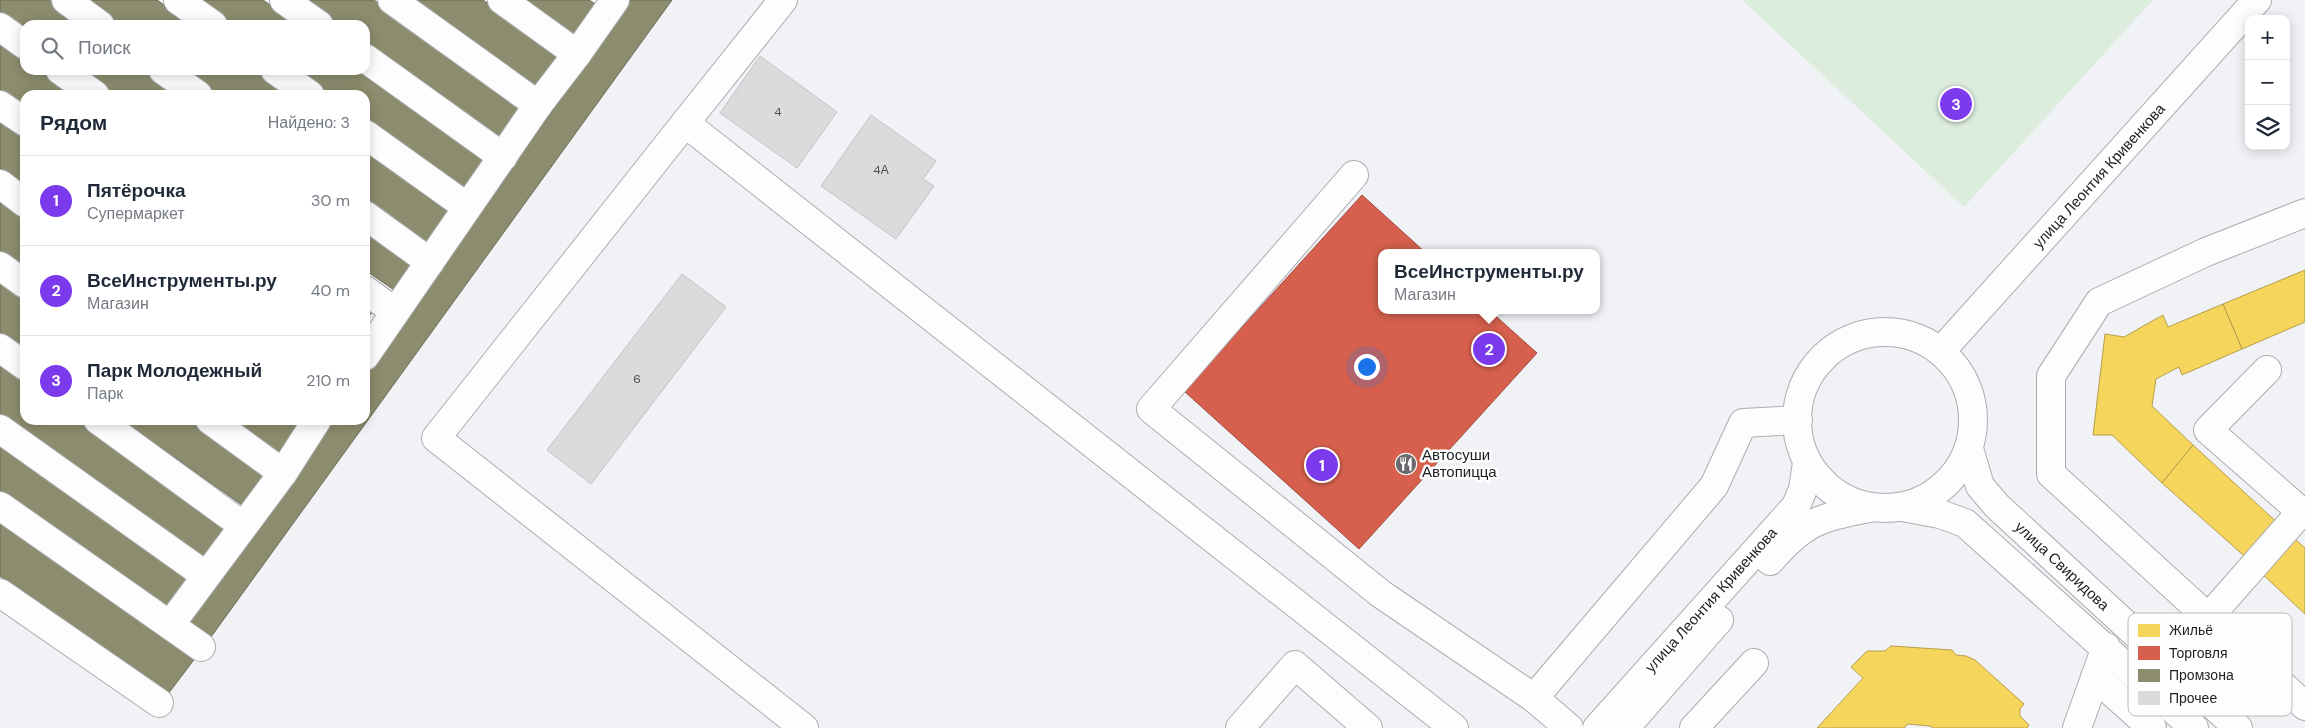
<!DOCTYPE html>
<html lang="ru">
<meta charset="utf-8">
<style>
body{margin:0;font-family:"DM Sans",sans-serif;background:#f6f6f7;color:#1f2937}
.controls{position:absolute;right:15px;top:15px;display:grid;overflow:hidden;border-radius:10px;box-shadow:0 2px 12px #0003}
.controls button{width:45px;height:45px;display:grid;place-items:center;padding:0;border:0;border-bottom:1px solid #e0e1e3;background:#fff;color:#1f2937;font:25px sans-serif}
.you{position:absolute;left:1366px;top:366px;width:18px;height:18px;margin:-12px;border:4px solid #fff;border-radius:50%;background:#1a73e8;box-shadow:0 0 0 8px #1a73e833}
.badge{display:grid;place-items:center;width:32px;height:32px;border-radius:50%;background:#7c3aed;color:#fff;font-size:16px;font-weight:700}
.pin{position:absolute;translate:-50% -50%;border:2px solid #fff;box-shadow:0 1px 5px #0006}
.popup{position:absolute;left:1378px;top:249px;width:222px;height:65px;box-sizing:border-box;display:grid;place-content:center;border-radius:10px;background:#fff;filter:drop-shadow(0 1px 4px #0005);font-size:16px;white-space:nowrap;color:#747a83}
.popup b{font-size:19px;color:#1f2937}
.popup::after{content:'';position:absolute;left:50%;top:100%;margin-left:-10px;border:10px solid transparent;border-top-color:#fff}
.list{margin:0;padding:0;list-style:none}
h2{display:flex;justify-content:space-between;align-items:center;height:65px;margin:0;padding:0 20px;font-size:21px}
h2 small{font-size:16px;font-weight:400;color:#747a83}
.list li{display:grid;grid-template-columns:32px 1fr auto;gap:15px;align-items:center;box-sizing:border-box;height:90px;padding:0 20px;border-top:1px solid #e0e1e3}
.list b{display:block;font-size:19px;white-space:nowrap}
.list p{margin:0;font-size:16px;white-space:nowrap;color:#747a83}
.list em{font-size:16px;font-style:normal;color:#747a83}
.icon{flex:none;width:28px;height:28px;fill:none;stroke:currentColor;stroke-width:2;stroke-linecap:round;stroke-linejoin:round}
.map{position:relative;flex:none;width:2305px;height:728px;overflow:hidden}
.search{position:absolute;background:#fff;box-shadow:0 2px 12px #0003;left:20px;top:20px;width:350px;height:55px;display:flex;align-items:center;gap:12px;box-sizing:border-box;padding:0 18px;border-radius:15px;color:#747a83;font-size:19px}
.panel{position:absolute;background:#fff;box-shadow:0 2px 12px #0003;left:20px;top:90px;width:350px;height:335px;border-radius:15px}
.map>svg:first-child{display:block}
.green{fill:#ddeddd}
.homes{fill:#f6d55c;stroke:#b59e4b}
.shops{fill:#d6604d;stroke:#9e4c40}
.industry{fill:#8c8c6e;stroke:#6b6b57}
.building{fill:#dbdadc;stroke:#c4c3c4}
.lines{fill:none;stroke-linecap:round;stroke-linejoin:round}
.minor-casing{stroke:#acadb0;stroke-width:30}
.minor{stroke:#fdfdfe;stroke-width:28}
.labels{text-anchor:middle;dominant-baseline:central;stroke-width:5;stroke-linejoin:round;paint-order:stroke}
.number-label{font-size:12px;fill:#4c4e50}
.street-label{font-size:15px;fill:#1d1f22;stroke:#fefefe}
.poi-label{font-size:15px;fill:#1d1f22;stroke:#fefefe;text-anchor:start}
.key{fill:#fefefe;stroke:#babbbc;stroke-width:1}
.key-label{font-size:14px;fill:#1d1f22}
</style>
<div class="map">
<svg width="2305" height="728" viewBox="0 0 2305 728">
<rect width="100%" height="100%" fill="#f0f2f6"/>
<!-- green -->
<path class="green" d="M1742,0h411l-189,207z"/>
<!-- homes -->
<g class="homes">
<path d="M2305,270v52l-63,27 -19,-45z"/>
<path d="M2223,304l19,45 -60,26 -3,-8 -23,12 -4,27 41,39 -31,38 -50,-48h-19l12,-101 19,3 39,-22 5,12z"/>
<path d="M2193,445l89,82 -32,34 -88,-78z"/>
<path d="M2289,534l16,14v66l-47,-44z"/>
<path d="M1891,646l61,4 4,5 10,1 9,4 49,44 -4,5v7l9,9 -2,3h-94l-3,-2 -22,-2 -4,4h-87l46,-50 -12,-11 16,-16h18z"/>
</g>
<!-- shops -->
<path class="shops" d="M1362,195l64,58h-44v57h107l48,43 -178,196 -175,-158z"/>
<!-- industry -->
<g class="industry">
<path d="M0,0h49l35,25h-59v11l-25,-17z"/>
<path d="M81,0h76l35,25h-75z"/>
<path d="M191,0h72l35,25h-71z"/>
<path d="M300,0h74l151,109 -26,33 -134,-96v-21h-30z"/>
<path d="M406,0h77l77,55 -25,40z"/>
<path d="M523,0h66l8,5 -24,31z"/>
<path d="M631,0h41l-464,641 -21,-14 146,-207h32v-45z"/>
<path d="M0,43l25,18v9h13l34,25h-47v20l-25,-18z"/>
<path d="M74,70h74l36,25h-73z"/>
<path d="M180,70h76l35,25h-75z"/>
<path d="M290,70h71l126,90 -22,34 -100,-71v-28h-40z"/>
<path d="M0,120l25,18v54l-25,-19z"/>
<path d="M365,147l89,64 -22,37 -67,-47z"/>
<path d="M0,197l25,18v65l-25,-18z"/>
<path d="M365,222l53,38 -21,32 -32,-22z"/>
<path d="M0,273l25,19v59l-25,-18z"/>
<path d="M365,305l8,6 -8,10z"/>
<path d="M0,358l25,18v44h61l147,105 -28,38 -205,-148z"/>
<path d="M122,420h77l75,55 -25,35z"/>
<path d="M216,420h87l-25,45z"/>
<path d="M0,442l192,138 -24,34 -168,-121z"/>
<path d="M0,518l196,139 -28,37 -168,-118z"/>
</g>
<!-- building -->
<g class="building">
<path d="M760,56l77,56 -40,56 -77,-55z"/>
<path d="M871,115l65,46 -13,18 11,7 -38,53 -75,-53z"/>
<path d="M682,274l44,33 -135,177 -44,-34z"/>
</g>
<g class="lines">
<!-- minor casing -->
<g class="minor-casing">
<g id="minor">
<path d="M66,0l34,25"/>
<path d="M178,0l35,25"/>
<path d="M284,0l35,25"/>
<path d="M392,0l146,105"/>
<path d="M502,0l75,54"/>
<path d="M783,0l-98,123 769,605"/>
<path d="M0,27l25,18"/>
<path d="M365,58l138,99"/>
<path d="M60,70l35,25"/>
<path d="M163,70l35,25"/>
<path d="M275,70l35,25"/>
<path d="M0,105l25,17"/>
<path d="M685,123l-249,315 368,290"/>
<path d="M365,134l102,73"/>
<path d="M1354,175l-203,234 230,185 153,104"/>
<path d="M0,184l25,19"/>
<path d="M2305,213l-99,39 -107,50 -48,74v98l254,232"/>
<path d="M365,215l65,47"/>
<path d="M0,266l25,18"/>
<path d="M365,290l29,21"/>
<circle cx="1885" cy="420" r="88"/>
<path d="M0,348l25,18"/>
<path d="M1941,351l316,-351"/>
<path d="M365,356l173,-251 39,-51 38,-54"/>
<path d="M2267,370l-59,60 97,85"/>
<path d="M98,420l144,105"/>
<path d="M210,420l73,53"/>
<path d="M0,429l205,146"/>
<path d="M1970,452l10,34 17,20 241,222"/>
<path d="M0,506l201,141"/>
<path d="M1902,507l38,7 25,9 229,205"/>
<path d="M1770,561c34,-39 48,-43 99,-53"/>
<path d="M0,593l159,110"/>
<path d="M2208,618l93,-106"/>
<path d="M170,625l113,-152 34,-53"/>
<path d="M2095,677l57,51"/>
<path d="M1240,728l55,-63 73,63"/>
<path d="M1569,728l-35,-30 180,-212 29,-63 55,-3"/>
<path d="M1597,728l199,-222 7,-17 4,-26"/>
<path d="M1625,728l94,-108"/>
<path d="M1694,728l60,-65"/>
<path d="M2077,728l29,-81"/>
</g>
</g>
<!-- minor -->
<use href="#minor" class="minor"/>
</g>
<!-- icons -->
<defs>
<g id="restaurant-disc" transform="scale(1.125)"><circle r="9.5" fill="#67696c" stroke="#fefefe"/><path d="M-5-6h1v4h1v-4h1v4h1v-4h1v5L-1.5 .5V6h-2V.5L-5-1ZM5-6V6H3V1.5H1.5Q1.5-4 5-6Z" fill="#fff"/></g>
</defs>
<g fill-rule="evenodd">
<use href="#restaurant-disc" x="1406" y="464"/>
</g>
<g class="labels">
<!-- number labels -->
<g class="number-label">
<text x="778" y="112">4</text>
<text x="881" y="170">4А</text>
<text x="637" y="379">6</text>
</g>
<!-- street labels -->
<g class="street-label">
<text transform="translate(2099 176) rotate(-48)">улица Леонтия Кривенкова</text>
<text transform="translate(2062 566) rotate(43)">улица Свиридова</text>
<text transform="translate(1711 600) rotate(-48)">улица Леонтия Кривенкова</text>
</g>
<!-- poi labels -->
<g class="poi-label">
<text x="1422" y="455">Автосуши<tspan x="1422" dy="17">Автопицца</tspan></text>
</g>
</g>
<!-- legend -->
<rect x="2128" y="613" width="164" height="103" rx="8" class="key"/>
<rect x="2138" y="624" width="22" height="13" fill="#f6d55c"/>
<rect x="2138" y="646" width="22" height="14" fill="#d6604d"/>
<rect x="2138" y="669" width="22" height="13" fill="#8c8c6e"/>
<rect x="2138" y="691" width="22" height="14" fill="#dbdadc"/>
<g class="key-label">
<text x="2169" y="635">Жильё</text>
<text x="2169" y="658">Торговля</text>
<text x="2169" y="680">Промзона</text>
<text x="2169" y="703">Прочее</text>
</g>
</svg>
<div class="controls">
<button>+</button>
<button>−</button>
<button><svg class="icon" aria-label="layers" viewBox="0 0 24 24"><path d="M12 4l9 5-9 5-9-5zM3 14l9 5 9-5"/></svg></button>
</div>
<div class="you"></div>
<div class="pin badge" style="left:1322px;top:465px">1</div>
<div class="pin badge" style="left:1489px;top:349px">2</div>
<div class="popup"><b>ВсеИнструменты.ру</b>Магазин</div>
<div class="pin badge" style="left:1956px;top:104px">3</div>
<div class="search"><svg class="icon" aria-label="search" viewBox="0 0 24 24"><circle cx="10" cy="10" r="6"/><path d="M15 15l6 6"/></svg>Поиск</div>
<section class="panel">
<h2>Рядом<small>Найдено: 3</small></h2>
<ul class="list">
<li><span class="badge">1</span><div><b>Пятёрочка</b><p>Супермаркет</p></div><em>30 m</em></li>
<li><span class="badge">2</span><div><b>ВсеИнструменты.ру</b><p>Магазин</p></div><em>40 m</em></li>
<li><span class="badge">3</span><div><b>Парк Молодежный</b><p>Парк</p></div><em>210 m</em></li>
</ul>
</section>
</div>
